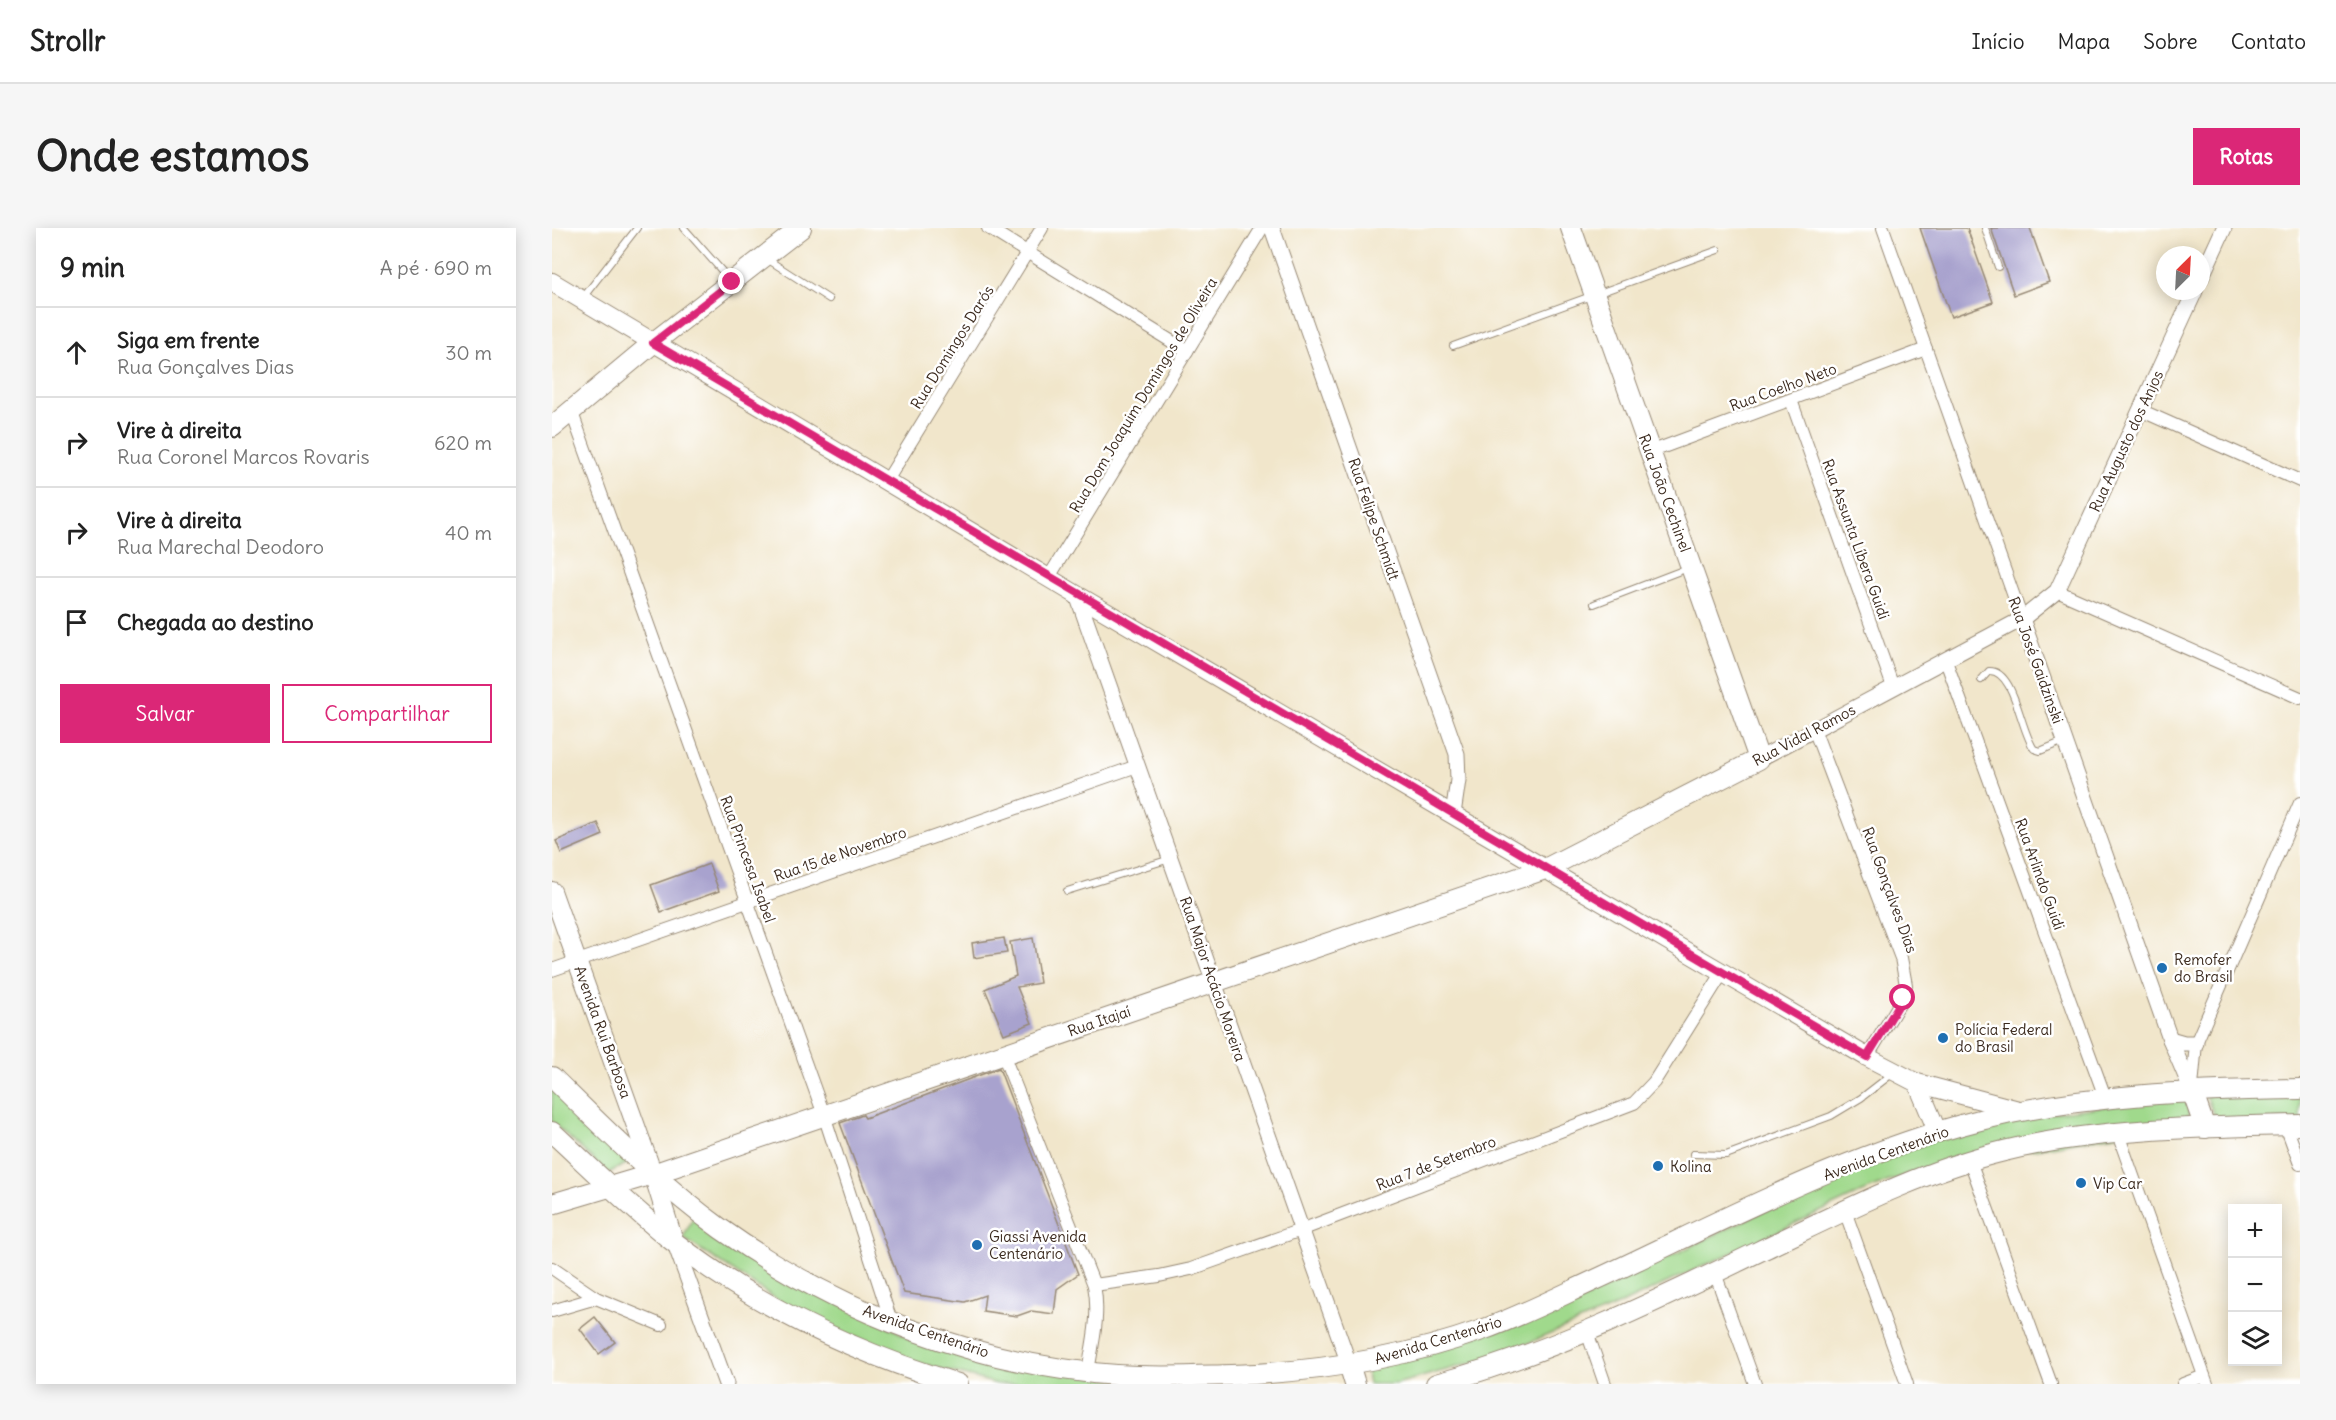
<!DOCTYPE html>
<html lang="pt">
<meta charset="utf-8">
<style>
body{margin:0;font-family:Delius,sans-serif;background:#f6f6f6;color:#222}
.controls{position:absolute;right:18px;bottom:18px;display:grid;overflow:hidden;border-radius:0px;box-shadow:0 3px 15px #0003}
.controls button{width:54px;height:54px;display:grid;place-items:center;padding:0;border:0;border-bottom:2px solid #e0e0e0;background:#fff;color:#222;font:30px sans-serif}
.compass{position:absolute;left:1604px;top:18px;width:54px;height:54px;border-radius:50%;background:#fff;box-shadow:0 3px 15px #0003;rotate:24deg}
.stop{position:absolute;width:18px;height:18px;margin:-14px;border:4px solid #db2777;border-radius:50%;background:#fff}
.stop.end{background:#db2777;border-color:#fff;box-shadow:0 2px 6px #0008}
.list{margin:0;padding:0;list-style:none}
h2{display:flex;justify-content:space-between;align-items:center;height:78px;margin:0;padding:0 24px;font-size:26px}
h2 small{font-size:20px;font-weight:400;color:#767676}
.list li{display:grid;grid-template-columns:39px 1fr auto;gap:18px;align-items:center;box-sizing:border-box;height:90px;padding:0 24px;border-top:2px solid #e0e0e0}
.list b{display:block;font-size:22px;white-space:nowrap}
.list p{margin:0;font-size:20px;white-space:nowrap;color:#767676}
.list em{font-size:20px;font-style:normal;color:#767676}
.actions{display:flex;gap:12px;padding:18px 24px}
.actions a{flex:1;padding:14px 0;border:2px solid #db2777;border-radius:0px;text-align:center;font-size:21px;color:#db2777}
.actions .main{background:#db2777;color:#fff}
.icon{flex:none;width:33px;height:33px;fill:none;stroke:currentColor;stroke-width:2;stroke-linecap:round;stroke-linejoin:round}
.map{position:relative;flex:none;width:1748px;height:1156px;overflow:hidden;border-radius:0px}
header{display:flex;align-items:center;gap:36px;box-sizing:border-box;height:84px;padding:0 30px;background:#fff;border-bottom:2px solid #e0e0e0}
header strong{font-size:28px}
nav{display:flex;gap:33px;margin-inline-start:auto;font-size:21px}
.intro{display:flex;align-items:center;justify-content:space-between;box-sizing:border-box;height:144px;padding:0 36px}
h1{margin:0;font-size:42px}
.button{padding:15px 27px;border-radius:0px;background:#db2777;color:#fff;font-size:21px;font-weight:700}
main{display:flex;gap:36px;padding:0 36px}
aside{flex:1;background:#fff;border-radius:0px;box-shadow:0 3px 15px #0003}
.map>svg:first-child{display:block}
.green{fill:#a0d98c;stroke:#6e8255;stroke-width:1.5}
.building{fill:#a8a2ce}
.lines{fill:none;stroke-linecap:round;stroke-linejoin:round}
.service-casing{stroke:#968874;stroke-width:8}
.minor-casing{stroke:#968874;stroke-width:14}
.tertiary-casing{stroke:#968874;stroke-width:17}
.secondary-casing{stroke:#968874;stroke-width:20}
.primary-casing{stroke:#968874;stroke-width:22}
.service{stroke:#fff;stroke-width:6}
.minor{stroke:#fff;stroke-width:12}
.tertiary{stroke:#fff;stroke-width:15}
.secondary{stroke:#fff;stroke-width:18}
.primary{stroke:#fff;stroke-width:20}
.route{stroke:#db2777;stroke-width:8}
.poi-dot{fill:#1f6fb2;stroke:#fff;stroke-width:2}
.labels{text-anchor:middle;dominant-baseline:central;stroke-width:5;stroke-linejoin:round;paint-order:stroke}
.street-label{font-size:15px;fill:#3b2a1e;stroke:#fff}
.poi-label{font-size:15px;fill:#3b2a1e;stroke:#fff;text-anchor:start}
</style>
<header>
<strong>Strollr</strong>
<nav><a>Início</a><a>Mapa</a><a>Sobre</a><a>Contato</a></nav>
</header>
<div class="intro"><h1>Onde estamos</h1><a class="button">Rotas</a></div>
<main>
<aside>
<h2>9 min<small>A pé · 690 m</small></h2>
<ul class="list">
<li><svg class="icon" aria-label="ahead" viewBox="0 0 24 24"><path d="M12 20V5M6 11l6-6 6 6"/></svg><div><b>Siga em frente</b><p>Rua Gonçalves Dias</p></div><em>30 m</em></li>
<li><svg class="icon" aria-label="right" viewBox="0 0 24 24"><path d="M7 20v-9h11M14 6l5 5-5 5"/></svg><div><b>Vire à direita</b><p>Rua Coronel Marcos Rovaris</p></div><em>620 m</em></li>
<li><svg class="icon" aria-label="right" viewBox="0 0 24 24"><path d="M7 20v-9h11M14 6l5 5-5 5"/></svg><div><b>Vire à direita</b><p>Rua Marechal Deodoro</p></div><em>40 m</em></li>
<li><svg class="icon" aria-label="arrive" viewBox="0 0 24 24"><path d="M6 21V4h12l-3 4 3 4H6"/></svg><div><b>Chegada ao destino</b></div></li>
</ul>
<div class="actions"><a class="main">Salvar</a><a>Compartilhar</a></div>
</aside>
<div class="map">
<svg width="1748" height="1156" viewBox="0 0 1748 1156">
<rect width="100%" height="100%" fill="#fff"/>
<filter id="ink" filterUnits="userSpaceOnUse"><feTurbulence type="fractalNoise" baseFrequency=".0167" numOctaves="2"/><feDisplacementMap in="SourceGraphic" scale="12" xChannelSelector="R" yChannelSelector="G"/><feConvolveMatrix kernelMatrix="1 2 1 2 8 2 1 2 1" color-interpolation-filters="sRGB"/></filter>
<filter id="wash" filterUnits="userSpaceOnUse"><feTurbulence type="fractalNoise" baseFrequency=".008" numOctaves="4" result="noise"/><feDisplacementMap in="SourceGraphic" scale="24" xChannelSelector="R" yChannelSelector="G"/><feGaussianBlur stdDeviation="1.35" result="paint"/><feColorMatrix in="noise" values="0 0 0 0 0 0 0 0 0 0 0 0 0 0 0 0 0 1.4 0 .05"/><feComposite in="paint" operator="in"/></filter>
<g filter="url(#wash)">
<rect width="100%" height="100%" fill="#f1e6cb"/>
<!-- green -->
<g class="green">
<path d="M0,861l78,73 -22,11 -56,-51z"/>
<path d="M1654,867h94v25l-84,1z"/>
<path d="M1636,868l1,26 -269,47 -51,20 -250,116 -119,50 -104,29h-27l-3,-15 143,-43 78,-29 193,-94 163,-66 70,-19z"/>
<path d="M141,990l218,121 218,45h-132l-92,-25 -109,-47 -113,-74z"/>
</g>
<g id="blocks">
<!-- building -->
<g class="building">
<path d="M1368,0h47l26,74 -42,15z"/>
<path d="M1439,0h39l19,54 -35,13z"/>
<path d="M46,595l5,12 -42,18 -5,-12z"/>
<path d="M157,636l10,27 -58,21 -10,-27z"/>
<path d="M452,710l3,15 -33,5 -2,-15z"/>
<path d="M481,710l7,45 -23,4 15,36 -28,11 -19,-45 31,-13 -6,-34z"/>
<path d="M447,840l79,206 -21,15 -3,25 -23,-3 -14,5 -34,-5 2,-16 -20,7 -61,-9 -64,-170 23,-8 2,3z"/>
<path d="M43,1089l20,25 -16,12 -19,-25z"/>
</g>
</g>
</g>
<g filter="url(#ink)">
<use href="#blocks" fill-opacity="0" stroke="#968874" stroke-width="1.5"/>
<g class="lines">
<!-- service casing -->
<g class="service-casing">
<g id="service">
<path d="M132,0l45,51"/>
<path d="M1433,0l13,39"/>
<path d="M215,31l62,40"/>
<path d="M30,71l55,-71"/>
<path d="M901,118l265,-96"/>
<path d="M1042,376l94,-36"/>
<path d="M1429,452l8,-9c26,-1 31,59 45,78l6,2 24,-10"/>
<path d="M515,663l103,-32"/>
<path d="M1141,926l33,1 105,-39 30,-18 31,-24"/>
</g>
</g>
<!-- minor casing -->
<g class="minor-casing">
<g id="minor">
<path d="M436,0l199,123"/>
<path d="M1331,0l139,391"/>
<path d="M1239,172l102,287"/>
<path d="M19,182l253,705 67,206"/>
<path d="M1588,182l160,71"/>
<path d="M1098,224l276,-103"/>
<path d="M334,254l156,-254"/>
<path d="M497,349l213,-349"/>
<path d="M1505,363l243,107"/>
<path d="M1394,433l159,436"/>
<path d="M1262,501l87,229 5,27 -3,13 -36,59"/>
<path d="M0,742l585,-204"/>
<path d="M451,826l91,231c6,29 -1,57 -6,86"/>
<path d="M1640,859l4,-44 104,-240"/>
<path d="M1734,898l14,38"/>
<path d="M1566,906l89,250"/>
<path d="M1418,933l81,223"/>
<path d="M1293,983l62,173"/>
<path d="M0,1040l44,30 65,27"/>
<path d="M1163,1045l40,111"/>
<path d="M542,1057l65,-9 32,-7 110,-39 333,-127 20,-21 69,-110"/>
<path d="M0,1083l44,-13"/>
<path d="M1035,1104l18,52"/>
<path d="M1631,1156l21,-8"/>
</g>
</g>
<!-- tertiary casing -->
<g class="tertiary-casing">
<g id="tertiary">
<path d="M720,0l185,526 1,26 -5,34"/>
<path d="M1649,50l23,-50"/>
<path d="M525,367l272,769"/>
<path d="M1470,391l148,420 22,52"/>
<path d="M1207,531l263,-140 35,-28 138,-300"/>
<path d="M1618,811l14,4h12"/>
<path d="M122,1013l52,143"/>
</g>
</g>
<!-- secondary casing -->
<g class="secondary-casing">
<g id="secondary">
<path d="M0,54l525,313 790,462 50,26 105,28"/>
<path d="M0,663l101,283 21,67"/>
<path d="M1365,855l21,50"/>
</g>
</g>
<!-- primary casing -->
<g class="primary-casing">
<g id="primary">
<path d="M0,199l101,-84 148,-115"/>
<path d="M0,849c54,53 108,108 169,152 115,82 255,136 396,146 38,3 76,1 114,0 86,-3 170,-16 251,-45 39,-14 76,-33 113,-50 125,-58 251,-126 385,-160 106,-26 212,-29 320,-31"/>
<path d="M1640,863l13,37"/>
<path d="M0,904c40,37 79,76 122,110 85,66 182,111 284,142"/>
<path d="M0,976l101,-30 892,-305 214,-110 -188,-531"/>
<path d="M797,1136l6,20"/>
<path d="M884,1156c115,-31 223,-84 330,-136 76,-36 155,-77 238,-97 92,-23 201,-24 296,-26"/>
</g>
</g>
<!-- service -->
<use href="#service" class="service"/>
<!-- minor -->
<use href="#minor" class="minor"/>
<!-- tertiary -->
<use href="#tertiary" class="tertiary"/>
<!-- secondary -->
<use href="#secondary" class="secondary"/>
<!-- primary -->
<use href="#primary" class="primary"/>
</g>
</g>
<g class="lines" filter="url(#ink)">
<!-- route -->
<path class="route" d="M180,54l-79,61 1214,714 36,-59"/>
</g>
<!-- markers -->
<g class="poi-dot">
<circle cx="1610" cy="740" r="6"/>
<circle cx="1391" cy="810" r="6"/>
<circle cx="1106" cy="938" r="6"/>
<circle cx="1529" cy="955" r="6"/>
<circle cx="425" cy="1017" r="6"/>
</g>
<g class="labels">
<!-- street labels -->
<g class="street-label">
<text transform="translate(400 119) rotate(-58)">Rua Domingos Darós</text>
<text transform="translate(1231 159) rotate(-20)">Rua Coelho Neto</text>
<text transform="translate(591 167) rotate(-59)">Rua Dom Joaquim Domingos de Oliveira</text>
<text transform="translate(1574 213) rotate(-65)">Rua Augusto dos Anjos</text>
<text transform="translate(1113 265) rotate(70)">Rua João Cechinel</text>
<text transform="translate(822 291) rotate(71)">Rua Felipe Schmidt</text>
<text transform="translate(1304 311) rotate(70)">Rua Assunta Líbera Guidi</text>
<text transform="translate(1484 432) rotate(70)">Rua José Gaidzinski</text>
<text transform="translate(1252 507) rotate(-28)">Rua Vidal Ramos</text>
<text transform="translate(288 626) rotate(-19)">Rua 15 de Novembro</text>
<text transform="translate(196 631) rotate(70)">Rua Princesa Isabel</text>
<text transform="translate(1488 646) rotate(70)">Rua Arlindo Guidi</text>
<text transform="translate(1338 662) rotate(70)">Rua Gonçalves Dias</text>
<text transform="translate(661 751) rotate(71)">Rua Major Acácio Moreira</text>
<text transform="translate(547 793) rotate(-19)">Rua Itajaí</text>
<text transform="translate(51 804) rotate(70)">Avenida Rui Barbosa</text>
<text transform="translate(1334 925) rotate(-20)">Avenida Centenário</text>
<text transform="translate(884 935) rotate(-21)">Rua 7 de Setembro</text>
<text transform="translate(374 1103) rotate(19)">Avenida Centenário</text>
<text transform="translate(886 1112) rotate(-17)">Avenida Centenário</text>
</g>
<!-- poi labels -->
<g class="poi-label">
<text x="1622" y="731">Remofer<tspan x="1622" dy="17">do Brasil</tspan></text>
<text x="1403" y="801">Polícia Federal<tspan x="1403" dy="17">do Brasil</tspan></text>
<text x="1118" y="938">Kolina</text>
<text x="1541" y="955">Vip Car</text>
<text x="437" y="1008">Giassi Avenida<tspan x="437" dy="17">Centenário</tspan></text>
</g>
</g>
</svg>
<div class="controls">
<button>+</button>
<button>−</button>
<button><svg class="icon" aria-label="layers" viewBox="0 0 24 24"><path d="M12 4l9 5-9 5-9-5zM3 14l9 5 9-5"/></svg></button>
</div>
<svg class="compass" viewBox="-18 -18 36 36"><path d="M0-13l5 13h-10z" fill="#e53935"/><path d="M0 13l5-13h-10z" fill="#767676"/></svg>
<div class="stop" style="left:1351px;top:770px"></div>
<div class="stop end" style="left:180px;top:54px"></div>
</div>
</main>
